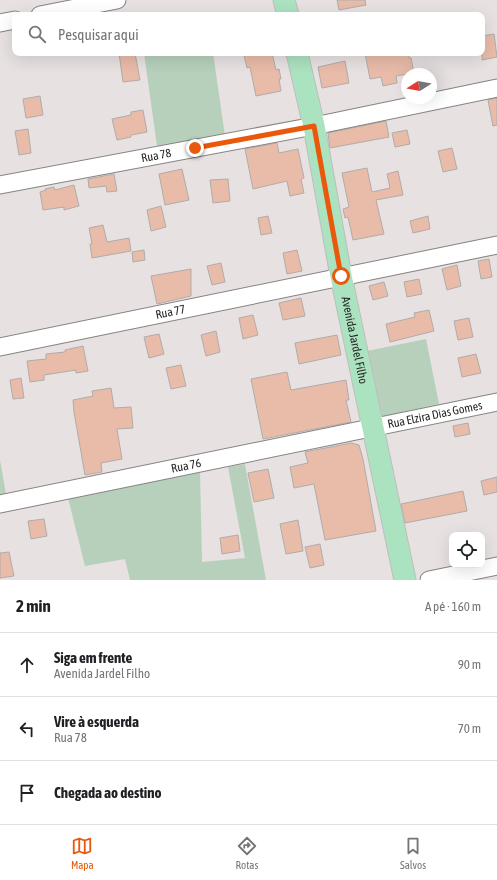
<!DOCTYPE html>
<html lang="pt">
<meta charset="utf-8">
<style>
body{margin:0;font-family:"Asap Condensed",sans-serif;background:#f6f6f6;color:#202124}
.controls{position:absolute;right:12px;bottom:12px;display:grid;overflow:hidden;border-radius:8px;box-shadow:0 4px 16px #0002}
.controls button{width:36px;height:36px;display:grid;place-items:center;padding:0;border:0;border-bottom:1px solid #e0e0e0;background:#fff;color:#202124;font:20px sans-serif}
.compass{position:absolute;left:401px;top:68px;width:36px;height:36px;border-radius:50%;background:#fff;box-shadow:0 4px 16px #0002;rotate:259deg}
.stop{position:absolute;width:12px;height:12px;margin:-9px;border:3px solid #ea580c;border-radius:50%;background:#fff}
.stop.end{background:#ea580c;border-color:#fff;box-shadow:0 1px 4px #0008}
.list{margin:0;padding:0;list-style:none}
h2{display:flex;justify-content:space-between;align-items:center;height:52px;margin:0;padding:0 16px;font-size:17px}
h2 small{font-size:13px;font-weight:400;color:#757577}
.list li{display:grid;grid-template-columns:26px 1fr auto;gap:12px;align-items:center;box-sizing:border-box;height:64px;padding:0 16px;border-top:1px solid #e0e0e0}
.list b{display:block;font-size:15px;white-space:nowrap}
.list p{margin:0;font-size:13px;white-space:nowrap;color:#757577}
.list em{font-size:13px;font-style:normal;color:#757577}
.icon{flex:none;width:22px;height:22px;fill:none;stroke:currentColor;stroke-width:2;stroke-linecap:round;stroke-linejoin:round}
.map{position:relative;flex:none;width:497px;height:580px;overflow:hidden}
.search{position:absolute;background:#fff;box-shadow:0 4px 16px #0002;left:12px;right:12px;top:12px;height:44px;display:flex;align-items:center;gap:10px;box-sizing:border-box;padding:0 14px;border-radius:8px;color:#757577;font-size:15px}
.sheet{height:244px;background:#fff}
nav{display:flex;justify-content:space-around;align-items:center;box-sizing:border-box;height:56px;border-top:1px solid #e0e0e0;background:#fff;font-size:11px;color:#757577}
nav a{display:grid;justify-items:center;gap:2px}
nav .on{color:#ea580c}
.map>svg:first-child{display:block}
.green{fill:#b6d0bb}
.building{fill:#e9bba9;stroke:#b0acaa}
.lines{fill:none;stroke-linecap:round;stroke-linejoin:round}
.minor-casing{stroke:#878381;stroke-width:19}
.major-casing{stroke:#bebebe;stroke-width:23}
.minor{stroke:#fff;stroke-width:17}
.major{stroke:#abe2bf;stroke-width:21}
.route{stroke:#ea580c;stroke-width:5}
.labels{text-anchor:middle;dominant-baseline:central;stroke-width:4;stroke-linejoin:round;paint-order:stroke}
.street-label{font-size:12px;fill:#272625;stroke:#f4f0ee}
</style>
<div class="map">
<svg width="497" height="580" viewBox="0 0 497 580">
<rect width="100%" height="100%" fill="#e7e2e1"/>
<!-- green -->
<g class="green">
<path d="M144,53h69l12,83 -68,10z"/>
<path d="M426,339l13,65 -59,13 -13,-66z"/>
<path d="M0,460l6,34 -6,2z"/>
<path d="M245,464l21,116h-136l-5,-21 -40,7 -17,-68 132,-26 2,90 43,-4 -17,-91z"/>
</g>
<!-- building -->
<g class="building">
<path d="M337,0h28l1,5 -27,5z"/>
<path d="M494,34l3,23 -15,3v-24z"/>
<path d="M119,53h16l5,27 -17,2z"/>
<path d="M252,53h20l4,17 3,-1 2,10h-2l2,12 -25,5 -6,-29 -3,1 -3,-13z"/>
<path d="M365,53h43l1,5h2l3,15 -18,3 1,7 -14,3 -2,-9 -11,2z"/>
<path d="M345,61l4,22 -27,5 -4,-21z"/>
<path d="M40,96l3,19 -17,3 -3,-19z"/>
<path d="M497,98v27l-4,1 -5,-26z"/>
<path d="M143,110l4,22 -16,3v2l-14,3 -5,-21 19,-4v-3z"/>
<path d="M386,121l3,16 -59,11 -2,-15z"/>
<path d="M28,129l3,24 -12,2 -4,-24z"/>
<path d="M407,130l3,14 -15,3 -3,-14z"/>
<path d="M277,143l2,10 19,-4 6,29 -3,1 3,14 -14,3 -3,-15 -34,8 -8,-40z"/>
<path d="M452,148l5,21 -14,3 -5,-21z"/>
<path d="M367,168l5,24 18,-4 -3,-14 11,-3 5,24 -27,5 8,34 -31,6 -5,-23 -3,1 -2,-9 6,-2 -7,-34z"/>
<path d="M182,169l7,31 -24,5 -6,-31z"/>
<path d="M114,174l3,17 -10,1 -1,-6 -17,2 -1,-9z"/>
<path d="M228,179l2,22 -17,2 -3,-23z"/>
<path d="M74,185l5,21 -15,4v-3l-21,3 -3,-18 6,-2 -1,-1 9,-2 1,3z"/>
<path d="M161,206l5,21 -15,4 -4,-21z"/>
<path d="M268,216l4,17 -11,2 -3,-17z"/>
<path d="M428,216l2,13 -17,4 -3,-12z"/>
<path d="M103,225l4,17 22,-4 2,13 -39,7 -2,-14h2l-3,-16z"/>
<path d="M144,250l1,10 -12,2 -1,-10z"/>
<path d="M297,250l5,21 -15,3 -4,-21z"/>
<path d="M489,259l3,18 -11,2 -3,-18z"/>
<path d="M221,263l4,19 -13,3 -5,-19z"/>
<path d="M457,265l4,21 -14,4 -5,-21z"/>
<path d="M191,269v27l-34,8 -6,-28z"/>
<path d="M419,279l3,15 -15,3 -3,-15z"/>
<path d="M384,282l4,14 -15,4 -4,-14z"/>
<path d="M301,298l4,18 -22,4 -4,-17z"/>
<path d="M429,310l5,21 -44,11 -4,-18 29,-7 -1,-4z"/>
<path d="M253,315l5,20 -15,4 -4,-21z"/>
<path d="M469,318l4,19 -15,3 -4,-19z"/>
<path d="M216,331l4,21 -14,4 -5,-21z"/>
<path d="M159,334l5,20 -15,4 -5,-21z"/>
<path d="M337,335l4,20 -42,9 -4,-21z"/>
<path d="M83,346l5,25 -12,2v-3l-32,5v5l-14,2 -3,-21 19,-2v-5l19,-2v-2z"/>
<path d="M476,354l5,19 -19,4 -4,-19z"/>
<path d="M181,365l5,21 -15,3 -5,-21z"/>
<path d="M287,372l4,18 55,-10 3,20h-3l5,22 -88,17 -12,-60z"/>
<path d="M21,378l3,20 -11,1 -3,-19z"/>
<path d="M111,388l3,20 17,-1 2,21 -16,1 5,30 -21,4 1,9 -17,3 -11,-63 -1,-12 20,-4 -1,-5z"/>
<path d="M468,423l2,11 -15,3 -2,-11z"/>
<path d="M351,443l8,2 4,14 13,72 -51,9 -11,-56 -20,4 -4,-21 18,-4 -3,-11z"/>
<path d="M268,469l6,29 -20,4 -6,-29z"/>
<path d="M497,477v15l-13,3 -3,-14z"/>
<path d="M463,491l4,20 -62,12 -4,-19z"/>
<path d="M44,519l3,17 -16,3 -3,-18z"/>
<path d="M298,520l5,31 -17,3 -6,-30z"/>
<path d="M238,535l2,16 -18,3 -2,-16z"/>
<path d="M320,544l4,21 -14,3 -5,-21z"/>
<path d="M9,552l5,24 -14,2v-25z"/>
</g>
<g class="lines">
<!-- minor casing -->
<g class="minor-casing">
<g id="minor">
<path d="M40,15l77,-15"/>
<path d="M0,23l15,-3"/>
<path id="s1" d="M0,185l314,-59 183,-38"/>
<path id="s2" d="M0,347l497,-102"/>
<path id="s3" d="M0,504l497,-102"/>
<path d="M429,580l68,-14"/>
</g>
</g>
<!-- major casing -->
<g class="major-casing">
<g id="major">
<path d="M284,0l4,15"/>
<path id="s4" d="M297,53l17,73 27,150 64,304"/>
</g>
</g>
<!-- minor -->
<use href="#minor" class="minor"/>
<!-- major -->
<use href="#major" class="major"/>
</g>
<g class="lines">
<!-- route -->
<path class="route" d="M195,148l119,-22 27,150"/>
</g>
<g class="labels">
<!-- street labels -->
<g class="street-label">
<text stroke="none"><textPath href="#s1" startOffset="159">Rua 78</textPath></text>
<text stroke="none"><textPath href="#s2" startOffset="174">Rua 77</textPath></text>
<text stroke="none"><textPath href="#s4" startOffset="293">Avenida Jardel Filho</textPath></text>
<text stroke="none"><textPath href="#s3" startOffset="444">Rua Elzira Dias Gomes</textPath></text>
<text stroke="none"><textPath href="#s3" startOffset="190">Rua 76</textPath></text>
</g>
</g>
</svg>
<div class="controls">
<button><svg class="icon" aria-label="locate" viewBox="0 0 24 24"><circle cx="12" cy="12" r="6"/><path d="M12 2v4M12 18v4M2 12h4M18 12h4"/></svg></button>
</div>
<svg class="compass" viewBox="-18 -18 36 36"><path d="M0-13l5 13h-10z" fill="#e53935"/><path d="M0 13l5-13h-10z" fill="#757577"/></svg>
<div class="stop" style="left:341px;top:276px"></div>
<div class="stop end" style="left:195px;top:148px"></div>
<div class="search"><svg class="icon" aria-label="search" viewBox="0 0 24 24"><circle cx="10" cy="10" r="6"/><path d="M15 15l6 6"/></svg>Pesquisar aqui</div>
</div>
<section class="sheet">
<h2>2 min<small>A pé · 160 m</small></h2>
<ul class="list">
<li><svg class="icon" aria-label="ahead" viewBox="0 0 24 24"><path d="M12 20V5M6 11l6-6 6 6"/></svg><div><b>Siga em frente</b><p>Avenida Jardel Filho</p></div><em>90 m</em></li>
<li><svg class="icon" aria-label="left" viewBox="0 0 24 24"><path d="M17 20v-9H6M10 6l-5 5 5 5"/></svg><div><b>Vire à esquerda</b><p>Rua 78</p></div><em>70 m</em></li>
<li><svg class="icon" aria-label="arrive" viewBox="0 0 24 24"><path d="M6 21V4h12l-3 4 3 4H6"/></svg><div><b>Chegada ao destino</b></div></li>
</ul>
</section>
<nav>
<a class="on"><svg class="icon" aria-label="map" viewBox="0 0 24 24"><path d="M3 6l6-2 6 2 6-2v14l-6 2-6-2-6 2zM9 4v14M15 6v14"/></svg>Mapa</a>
<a><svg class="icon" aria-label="directions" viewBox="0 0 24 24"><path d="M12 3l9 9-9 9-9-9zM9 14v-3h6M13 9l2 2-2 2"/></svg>Rotas</a>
<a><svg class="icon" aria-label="saved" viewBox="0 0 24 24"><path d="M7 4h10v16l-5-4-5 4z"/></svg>Salvos</a>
</nav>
